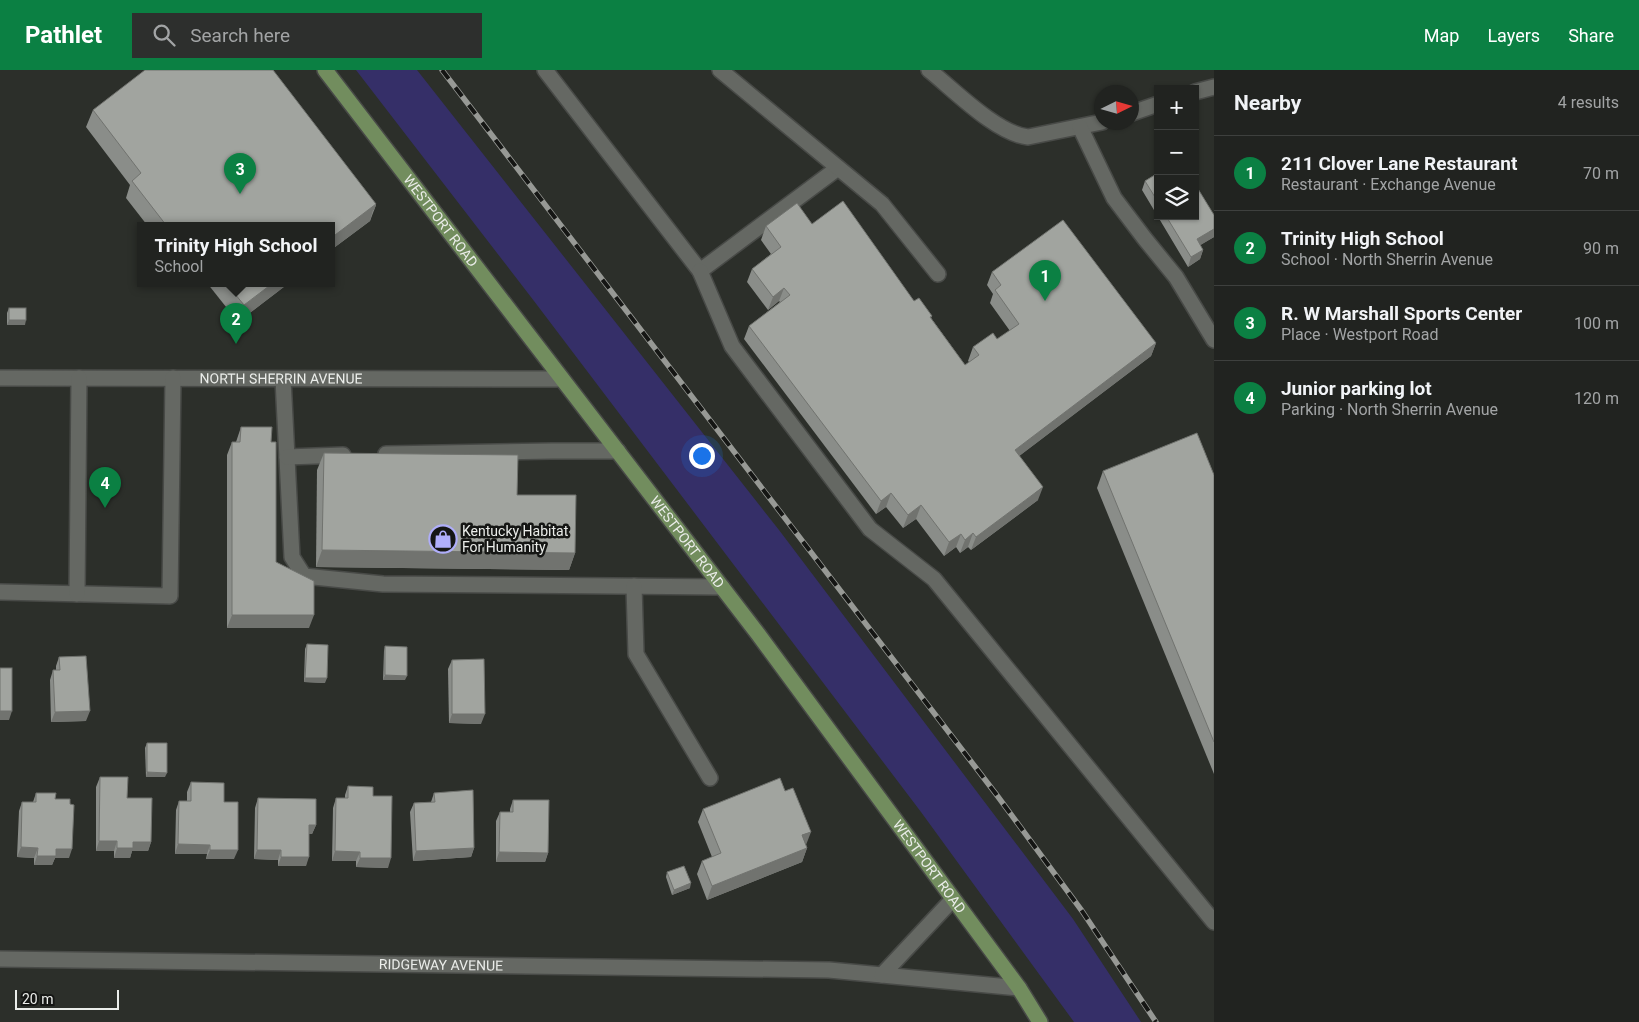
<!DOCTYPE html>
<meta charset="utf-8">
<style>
body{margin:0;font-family:Roboto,sans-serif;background:#2d2f2d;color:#f1f3f6}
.controls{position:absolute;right:15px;top:15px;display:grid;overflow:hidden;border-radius:0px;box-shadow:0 1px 4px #0004}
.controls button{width:45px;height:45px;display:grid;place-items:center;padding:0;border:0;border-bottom:1px solid #3e403e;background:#212320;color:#f1f3f6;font:25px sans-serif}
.compass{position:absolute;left:1094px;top:15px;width:45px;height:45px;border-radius:50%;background:#212320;box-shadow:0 1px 4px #0004;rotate:85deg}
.scale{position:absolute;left:15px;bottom:12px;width:104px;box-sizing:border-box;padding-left:5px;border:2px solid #ebedea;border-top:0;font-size:14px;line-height:18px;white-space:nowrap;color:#ebedea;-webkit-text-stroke:4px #151614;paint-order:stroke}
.you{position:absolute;left:701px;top:385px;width:18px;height:18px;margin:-12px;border:4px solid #fff;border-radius:50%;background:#1a73e8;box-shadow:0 0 0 8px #1a73e833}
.badge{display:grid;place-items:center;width:32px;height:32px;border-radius:50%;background:#0b8043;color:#fff;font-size:16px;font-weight:700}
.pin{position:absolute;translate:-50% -41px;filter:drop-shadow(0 1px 2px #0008)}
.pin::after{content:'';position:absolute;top:26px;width:18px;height:15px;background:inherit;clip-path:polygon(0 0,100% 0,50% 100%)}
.popup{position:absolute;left:137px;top:152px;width:198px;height:65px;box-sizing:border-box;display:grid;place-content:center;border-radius:0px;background:#212320;filter:drop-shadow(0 1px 4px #0005);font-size:16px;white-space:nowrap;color:#a2a4a5}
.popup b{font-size:19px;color:#f1f3f6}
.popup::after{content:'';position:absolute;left:50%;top:100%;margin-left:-10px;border:10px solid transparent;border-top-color:#212320}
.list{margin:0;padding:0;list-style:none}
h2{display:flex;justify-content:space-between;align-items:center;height:65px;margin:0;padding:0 20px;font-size:21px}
h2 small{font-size:16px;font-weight:400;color:#a2a4a5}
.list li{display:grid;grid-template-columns:32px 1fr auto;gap:15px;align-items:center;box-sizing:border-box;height:75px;padding:0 20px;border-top:1px solid #3e403e}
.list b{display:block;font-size:19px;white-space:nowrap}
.list p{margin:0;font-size:16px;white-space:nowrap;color:#a2a4a5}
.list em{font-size:16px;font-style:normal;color:#a2a4a5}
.icon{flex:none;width:28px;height:28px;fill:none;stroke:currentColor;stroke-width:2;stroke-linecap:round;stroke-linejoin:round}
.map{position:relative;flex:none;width:1214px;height:952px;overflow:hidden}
header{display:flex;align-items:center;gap:30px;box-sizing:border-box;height:70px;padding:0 25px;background:#0b8043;color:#fff}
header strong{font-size:24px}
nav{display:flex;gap:28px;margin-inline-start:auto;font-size:18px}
.search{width:350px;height:45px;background:#2d2f2d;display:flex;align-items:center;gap:12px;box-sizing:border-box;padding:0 18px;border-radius:0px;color:#a2a4a5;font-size:19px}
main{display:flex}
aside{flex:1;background:#212320}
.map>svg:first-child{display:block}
.green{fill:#352f68}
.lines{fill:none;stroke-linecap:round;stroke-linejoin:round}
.minor-casing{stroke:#484a47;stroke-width:18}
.major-casing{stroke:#484a47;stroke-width:18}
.minor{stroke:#656863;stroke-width:15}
.major{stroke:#728d5e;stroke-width:15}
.rail-casing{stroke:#979995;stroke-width:5.5}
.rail{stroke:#151614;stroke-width:4;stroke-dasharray:11;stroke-linecap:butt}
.wall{fill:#8a8d89}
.shaded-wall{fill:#71736f}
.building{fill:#a1a49f;stroke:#71736f}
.labels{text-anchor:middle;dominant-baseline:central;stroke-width:5;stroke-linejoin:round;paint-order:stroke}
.street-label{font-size:14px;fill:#ebedea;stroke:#151614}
.poi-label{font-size:14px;fill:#ebedea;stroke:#151614;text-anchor:start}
</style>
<header>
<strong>Pathlet</strong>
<div class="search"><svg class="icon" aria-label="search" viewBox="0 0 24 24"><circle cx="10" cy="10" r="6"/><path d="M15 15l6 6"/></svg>Search here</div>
<nav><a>Map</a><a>Layers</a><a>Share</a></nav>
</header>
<main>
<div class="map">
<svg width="1214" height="952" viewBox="0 0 1214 952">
<rect width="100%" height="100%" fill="#2c2f2a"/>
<!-- green -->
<path class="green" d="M356,0h61l362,460 294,389 68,103h-67l-153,-210 -387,-511z"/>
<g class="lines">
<!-- minor casing -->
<g class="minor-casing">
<g id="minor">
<path d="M545,0l155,201 138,-103"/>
<path d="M720,0l162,134 56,70"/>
<path d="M929,0c25,20 68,64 99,67l74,-15"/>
<path d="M1195,22l19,-5"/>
<path d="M1132,43l26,-9"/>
<path d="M1080,57l34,71 31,41 31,38 38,63"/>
<path d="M700,201l32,75 138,183 64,50 280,343"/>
<path id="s1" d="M0,308l562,1"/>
<path d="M283,309l9,178 12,19 79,8 339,3"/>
<path d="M386,384l166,-3h66"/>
<path d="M287,387l56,-2"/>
<path d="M634,516l2,68 74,124"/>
<path d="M0,522l170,4 3,-218"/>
<path d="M77,524l2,-216"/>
<path id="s2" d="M0,889l829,11 190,18"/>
<path d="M882,905l71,-76"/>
</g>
</g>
<!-- major casing -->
<g class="major-casing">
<g id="major">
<path id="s3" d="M325,0l433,564 261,354 21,34"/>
</g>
</g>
<!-- minor -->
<use href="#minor" class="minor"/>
<!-- major -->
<use href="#major" class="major"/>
<!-- rail casing -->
<g class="rail-casing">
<path id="rail" d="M442,0l554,724 86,117 74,111"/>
</g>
<!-- rail -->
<use href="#rail" class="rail"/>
</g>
<!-- wall -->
<g class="wall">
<path d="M93,40l283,95 -6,16 -39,29v-25h-184l-21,-27 4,-13 -44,-58z"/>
<path d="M1158,103v43h37l19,21 -14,8 3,5 -3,9 -12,8 -46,-77 3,-9z"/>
<path d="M812,154l102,77 18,15 -1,2 34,47 4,-3 -1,-1 5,-14 24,-8 13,-8 -20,-28 3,-9 -6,-9 5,-13 164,71 -5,13 -132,100 19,44 -67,50 -3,-3 -8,6 -4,-6 -12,9 -28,-37 -13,9 -17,-21 -10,7 -132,-175 5,-13 31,-24 -1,-1 -11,9 -21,-28 5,-13 19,-15 -10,-14 5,-14z"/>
<path d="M207,213h82l-51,39z"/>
<path d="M9,238l16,17h-18v-12z"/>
<path d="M241,357l30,15 5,120 33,66h-82v-173l5,-13h4z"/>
<path d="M324,383l193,42 58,58 -6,17 -253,-3 1,-97z"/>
<path d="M1103,401l111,4v299l-117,-286z"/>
<path d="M307,574l18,39 -21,-1 1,-33z"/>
<path d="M385,576l20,34h-22l1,-29z"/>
<path d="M59,587l27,64 -35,1 -1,-42 3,-10h3v-4z"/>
<path d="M452,590l29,64 -32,-1 -1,-54z"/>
<path d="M147,673l18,34h-19l-1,-29z"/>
<path d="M100,707l27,21 24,44 -3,9h-16l-2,7h-16v-7h-18v-64z"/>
<path d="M191,712l33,20 10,57h-28l1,-5h-32l1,-44 3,-9h8v-9z"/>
<path d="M348,716l25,10 15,72 -32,-1v-6h-24l1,-53 3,-10h9v-3z"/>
<path d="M36,723l19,6 14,59h-14l-3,7h-18v-7l-17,-1 2,-46 3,-9h11z"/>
<path d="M434,723l40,55 -3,9 -58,4 -3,-49 4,-9 17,-1z"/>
<path d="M258,728l58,27 -4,9h-3l-3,32h-28v-6l-24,-1 1,-51z"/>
<path d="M513,730l35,53 -3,9h-49v-41l4,-9h10v-3z"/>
<path d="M703,739l103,36 1,3 -5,14 -95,38 -10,-26 5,-13 10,-4 -14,-35z"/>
<path d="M667,802l23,16 -18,7 -6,-18z"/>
</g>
<!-- shaded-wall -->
<g class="shaded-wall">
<path d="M376,134v1l-2,5h-1l-3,11 -39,29v-12z"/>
<path d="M1214,159v8l-20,12 3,-10z"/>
<path d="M1203,180l-3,9 -12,8 3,-10z"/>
<path d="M273,213h16l-51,39 6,-17z"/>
<path d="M784,218l-5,13 -11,9 5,-13z"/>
<path d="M9,250h17l-1,5h-18z"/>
<path d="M1156,273l-5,13 -141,107 5,-13z"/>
<path d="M1043,417l-5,13 -67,50 5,-13z"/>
<path d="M891,423l-5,14 -10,7 5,-13z"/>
<path d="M921,435l-5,14 -13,9 5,-13z"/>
<path d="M973,463l-5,14 -8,6 5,-13z"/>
<path d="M961,464l-5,13 -12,9 5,-14z"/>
<path d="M322,480l253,3 -6,17 -253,-3z"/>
<path d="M232,545h82l-5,13h-82z"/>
<path d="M385,605l22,1 -2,4h-22z"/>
<path d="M305,608h22l-2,5 -21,-1z"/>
<path d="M0,641h12l-3,9h-9z"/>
<path d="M90,641l-4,10 -35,1 4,-10z"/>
<path d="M452,644h33l-4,10 -32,-1z"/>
<path d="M147,702l20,1 -2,4h-19z"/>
<path d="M309,755h7l-4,9h-6z"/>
<path d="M811,762l-5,13 -4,-10z"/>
<path d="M99,771h18l-3,10h-18z"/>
<path d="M133,772h18l-3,9h-16l-2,7h-16l3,-10z"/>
<path d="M178,774l32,1 -3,9h-32z"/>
<path d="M21,777l17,1 -4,10 -17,-1z"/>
<path d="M474,778l-3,9 -58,4 3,-10z"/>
<path d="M807,778l-5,14 -95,38 5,-14z"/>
<path d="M56,779h16l-3,9h-14l-3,7h-18l3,-9z"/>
<path d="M210,780h28l-4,9h-28z"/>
<path d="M257,780h24l-3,10 -24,-1z"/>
<path d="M335,781l25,1 -4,9h-24z"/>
<path d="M499,782l49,1 -3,9h-49z"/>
<path d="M281,787h28l-3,9h-28z"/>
<path d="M360,788h31l-3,10 -32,-1z"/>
<path d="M691,813l-1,5 -18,7 2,-5z"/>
</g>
<!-- building -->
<g class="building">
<path d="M145,0h128l103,134 -45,34v-13h-165l-34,-44 9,-8 -48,-63z"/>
<path d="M1158,103v29l-13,-21z"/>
<path d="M1195,114l19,31v14l-17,10 6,11 -12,7 -25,-41h29z"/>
<path d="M843,131l71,100 5,-3 13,18 -2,1 35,48 14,-10 -6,-8 20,-14 4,6 22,-15 -24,-34 6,-5 -9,-13 71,-52 93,123 -141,107 28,37 -67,50 -3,-4 -8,7 -4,-6 -12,8 -28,-37 -13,10 -17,-22 -10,8 -132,-175 41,-31 -6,-7 -11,9 -21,-28 29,-22 -15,-21 31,-23 15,21z"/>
<path d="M226,213h47l-29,22z"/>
<rect x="9" y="238" width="17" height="12"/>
<path d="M241,357h31l-1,15h5v120l38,19v34h-82v-173h8z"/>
<path d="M1197,363l17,42v267l-111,-271z"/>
<path d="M324,383l194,2 -1,40h59l-1,58 -253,-3z"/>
<path d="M307,574l21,1 -1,33h-22z"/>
<path d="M385,576l22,1v29l-22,-1z"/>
<path d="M86,586l4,55 -35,1 -2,-42h7l-1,-13z"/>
<path d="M484,589l1,55h-33v-54z"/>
<rect x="0" y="598" width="12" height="43"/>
<path d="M147,673h20v30l-20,-1z"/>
<path d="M100,707h28l-1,21h25l-1,44h-18v6h-16v-7h-18z"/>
<path d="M780,708l5,13 8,-3 18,44 -9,3 5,13 -95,38 -10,-25 19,-8 -18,-44z"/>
<path d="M191,712l33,1v19h14v48h-28v-5l-32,-1 1,-43h12z"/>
<path d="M348,716l25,1v9h19l-1,62h-31v-6l-25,-1 1,-53h12z"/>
<path d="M473,720l1,58 -58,3 -2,-48 21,-1 -1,-9z"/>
<path d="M36,723h20l-1,6h15v5l4,1 -2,44h-16v7h-19l1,-8 -17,-1 1,-45h14z"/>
<path d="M258,728l58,1v26h-7v32h-28v-7h-24z"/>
<path d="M513,730h36l-1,53 -49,-1 1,-40h13z"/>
<path d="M684,796l7,17 -17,7 -7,-18z"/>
</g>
<!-- icons -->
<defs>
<g id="shop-ring" transform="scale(1.4375)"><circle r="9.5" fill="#151614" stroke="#afaefa" stroke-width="1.5"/><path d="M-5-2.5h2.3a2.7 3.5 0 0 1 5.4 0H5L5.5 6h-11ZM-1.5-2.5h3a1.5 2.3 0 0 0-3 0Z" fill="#afaefa"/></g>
</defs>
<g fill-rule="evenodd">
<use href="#shop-ring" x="443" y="469"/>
</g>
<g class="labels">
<!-- street labels -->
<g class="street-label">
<text stroke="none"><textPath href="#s3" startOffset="190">WESTPORT ROAD</textPath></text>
<text stroke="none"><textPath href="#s1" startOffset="281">NORTH SHERRIN AVENUE</textPath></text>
<text stroke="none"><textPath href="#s3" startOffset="595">WESTPORT ROAD</textPath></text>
<text stroke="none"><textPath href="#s3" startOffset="1000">WESTPORT ROAD</textPath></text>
<text stroke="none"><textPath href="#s2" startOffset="441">RIDGEWAY AVENUE</textPath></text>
</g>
<!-- poi labels -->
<g class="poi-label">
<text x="462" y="461">Kentucky Habitat<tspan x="462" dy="16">For Humanity</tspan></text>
</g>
</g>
</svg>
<div class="controls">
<button>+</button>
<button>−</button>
<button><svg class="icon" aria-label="layers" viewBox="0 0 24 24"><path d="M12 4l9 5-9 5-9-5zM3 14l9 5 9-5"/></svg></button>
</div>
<svg class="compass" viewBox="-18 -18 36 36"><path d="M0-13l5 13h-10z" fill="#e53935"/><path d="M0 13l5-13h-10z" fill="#a2a4a5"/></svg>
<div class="scale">20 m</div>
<div class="you"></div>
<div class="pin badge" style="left:1045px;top:231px">1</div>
<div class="pin badge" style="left:236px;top:274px">2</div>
<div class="popup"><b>Trinity High School</b>School</div>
<div class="pin badge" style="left:240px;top:124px">3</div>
<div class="pin badge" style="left:105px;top:438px">4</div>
</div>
<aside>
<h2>Nearby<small>4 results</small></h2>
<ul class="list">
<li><span class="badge">1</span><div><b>211 Clover Lane Restaurant</b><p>Restaurant · Exchange Avenue</p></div><em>70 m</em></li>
<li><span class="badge">2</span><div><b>Trinity High School</b><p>School · North Sherrin Avenue</p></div><em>90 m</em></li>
<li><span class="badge">3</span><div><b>R. W Marshall Sports Center</b><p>Place · Westport Road</p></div><em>100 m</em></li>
<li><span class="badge">4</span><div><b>Junior parking lot</b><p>Parking · North Sherrin Avenue</p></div><em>120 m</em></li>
</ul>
</aside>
</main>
